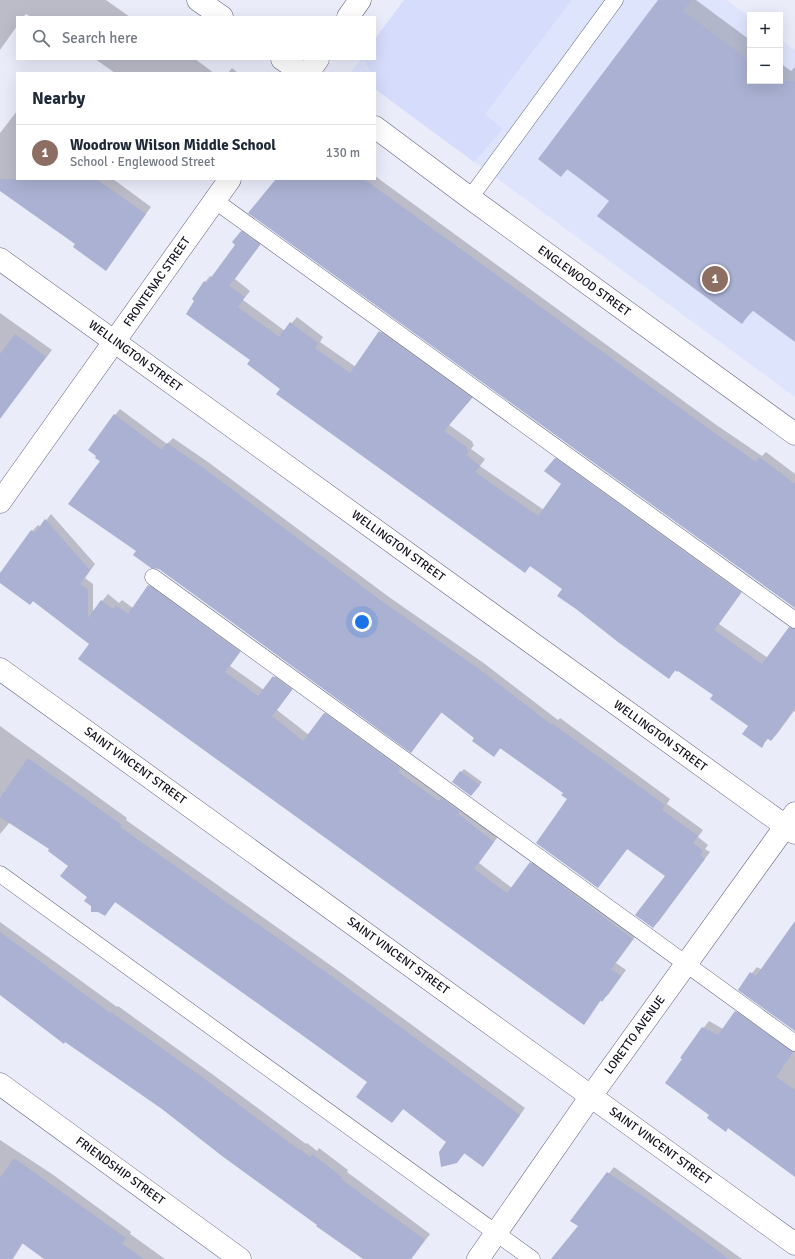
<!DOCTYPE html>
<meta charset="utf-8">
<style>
body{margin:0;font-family:Signika,sans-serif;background:#f2f2f3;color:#1f2937}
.controls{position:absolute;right:12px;top:12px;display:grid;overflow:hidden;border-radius:0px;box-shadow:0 4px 16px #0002}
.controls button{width:36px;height:36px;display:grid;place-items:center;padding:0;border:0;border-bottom:1px solid #e0e1e3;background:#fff;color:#1f2937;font:20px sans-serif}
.you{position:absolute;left:362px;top:622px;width:14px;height:14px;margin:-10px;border:3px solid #fff;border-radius:50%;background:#1a73e8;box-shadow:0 0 0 6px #1a73e833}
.badge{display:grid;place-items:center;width:26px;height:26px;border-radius:50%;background:#0f766e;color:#fff;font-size:13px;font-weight:700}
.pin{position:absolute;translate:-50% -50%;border:2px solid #fff;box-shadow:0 1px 4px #0006}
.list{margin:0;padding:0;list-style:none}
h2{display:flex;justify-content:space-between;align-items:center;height:52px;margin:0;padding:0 16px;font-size:17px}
h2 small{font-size:13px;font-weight:400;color:#747a83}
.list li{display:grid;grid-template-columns:26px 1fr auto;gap:12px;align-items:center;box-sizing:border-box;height:56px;padding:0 16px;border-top:1px solid #e0e1e3}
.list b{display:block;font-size:15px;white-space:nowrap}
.list p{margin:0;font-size:13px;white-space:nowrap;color:#747a83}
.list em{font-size:13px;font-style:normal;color:#747a83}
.icon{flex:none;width:22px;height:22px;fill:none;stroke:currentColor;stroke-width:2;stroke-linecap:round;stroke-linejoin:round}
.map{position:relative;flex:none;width:795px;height:1259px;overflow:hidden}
.search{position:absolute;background:#fff;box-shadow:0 4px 16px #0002;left:16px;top:16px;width:360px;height:44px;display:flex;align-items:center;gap:10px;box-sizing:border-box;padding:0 14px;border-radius:0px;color:#747a83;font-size:15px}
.panel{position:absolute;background:#fff;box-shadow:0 4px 16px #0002;left:16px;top:72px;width:360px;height:108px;border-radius:0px}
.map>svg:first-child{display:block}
.built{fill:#dfe4fd}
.green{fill:#d6dcfb}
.shadow{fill:#0003}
.building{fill:#aab1d2}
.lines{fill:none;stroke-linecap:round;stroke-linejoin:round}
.service-casing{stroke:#5f6482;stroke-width:17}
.minor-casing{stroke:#5f6482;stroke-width:23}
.service{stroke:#fff;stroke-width:16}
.minor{stroke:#fff;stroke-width:22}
.labels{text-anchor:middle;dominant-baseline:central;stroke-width:3.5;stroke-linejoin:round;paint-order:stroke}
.street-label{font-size:12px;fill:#0f101c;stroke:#fff}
</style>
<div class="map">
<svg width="795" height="1259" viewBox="0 0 795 1259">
<rect width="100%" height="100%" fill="#eaecfa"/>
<!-- built -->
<path class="built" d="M404,0h322l24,17v64h30v-42l15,11v347l-420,-308v-16l-24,-1 10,-13h14v-20z"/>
<!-- green -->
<path class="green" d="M404,0h168l-87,114 18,15 -29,33 -99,-73v-16h-4l-7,-14h11v-20z"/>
<!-- shadow -->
<g class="shadow">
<path d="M0,0h106l24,17h-99l-5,-3 -3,3h-6v9l-17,24z"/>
<path d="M659,0h37l54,40v41h30v-18l11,8 4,-4v274l-41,-31 -12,12 -132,-122 -42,-31 -7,6z"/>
<path d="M95,59h100l19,14h-99z"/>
<path d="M232,68l6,5h-10z"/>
<path d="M17,111v68h96l38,28 -46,62 -28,-25 -77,-55v-56z"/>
<path d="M375,176l340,248 47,32 4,-4 29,22v133l-545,-394 27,-34h98z"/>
<path d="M247,226l18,12 -30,41 15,12 -7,9 42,31 12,-14 26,20 -3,5 36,25 30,-41 91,66 -28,33 24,17 -1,1 2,2 -3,4 14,10 -5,7 64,44 19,-26 -8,-25 6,-6 185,133 -27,38 49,34 27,-35v89l-1,-1 -17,23 -6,6 -2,-2 -8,8 -12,-20 -35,-31 -36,-25h-2l-7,7 -106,-88 -32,-24 -6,6 -243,-182 -31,-29 -46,-78 5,-6 2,1 25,-33 4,-12z"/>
<path d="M0,313l52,37 -47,61 -5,-4z"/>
<path d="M120,409l47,35 6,-6 35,24 181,135 96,67 73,56 2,-2 110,81 -3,5 36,26 -5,7 10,8 -3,4 5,3 -51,69 -6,6 13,-51 -38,-28 -30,39 -30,-89 -4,-5 -63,-45 -7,7 -18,-17 -34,-26 -31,40 -274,-201 -36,-90 14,-46z"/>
<path d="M51,514l44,50 -10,14 8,6v28l15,-18 11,9 3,-3 11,8 22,-28 90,65 -15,21 34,24 16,-19 17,12 -20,27 32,25 21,-28 169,128 -20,28 33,25 25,-31 101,76 -22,30 10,7 -18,25 -7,5 -12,18 -6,6 -493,-380 -57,-43 -33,-20v-7l32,-43 6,-6 3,2z"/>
<path d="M0,726l127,92 -1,2 207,147 192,141 -36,51 -6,6 -18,-12 -8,9 -9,-20 -44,-34 -12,14 -24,-40 -252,-181 -11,14 -13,-10 -23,-40 -18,-16 -41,-27 -10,12z"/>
<path d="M464,769l18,13 -8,10 -13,-20z"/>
<path d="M0,922l117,85 1,-1 94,68 94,70 1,-1 10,8 2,-3 29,22 -1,2 83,62 -19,25h-44l-204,-150 -163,-115z"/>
<path d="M795,923v107l-56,-41 18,-22 5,3z"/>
<path d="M741,1006l54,39v130l-85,-61 -29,-57 28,-36 14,8z"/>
<path d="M0,1140l52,34 79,58 -1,2 35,25h-119l-23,-16 -10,16h-13z"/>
<path d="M614,1167l128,92h-189l26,-33 -8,-5z"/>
</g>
<!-- building -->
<g class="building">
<path d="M658,0h33l-8,11 67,50v20h45v261l-43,-32 -10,14 -145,-108 12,-15 -42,-32 -6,8 -23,-18z"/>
<path d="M0,179h96l50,35 -40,57 -33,-24 2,-3 -75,-53z"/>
<path d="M276,179h88l345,250 47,33 3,-5 36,27v124l-547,-395z"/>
<path d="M241,231l19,14 -31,41 16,11 -7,10 41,30 11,-15 28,21 -3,5 35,25 29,-42 93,67 -28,33 24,17 -1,2 2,1 -3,4 14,11 -5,6 63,44 23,-32 -17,-13 11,-13 186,135 -27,37 48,34 27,-37 6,2v79l-24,33 -4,-3 -5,10 -20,-14 6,-8 -38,-27 3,-4 -35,-24 -1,1 -2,-2 -6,9 -51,-37 -42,-33 -19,-13 5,-7 -32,-23 -5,7 -249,-179 4,-5 -33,-25 3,-4 -64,-46 8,-13 -2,-2 12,-18 3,2 28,-38 -3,-3z"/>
<path d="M15,334l31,23 -46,62v-65z"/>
<path d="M114,414l48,36 5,-7 35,24 181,135 96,67 73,56 1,-1 112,81 -3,5 36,26 -5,7 10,8 -3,4 5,4 -52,69 -18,-13 30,-39 -38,-27 -29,39 -62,-45 31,-44 -6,-4 2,-2 -63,-45 -6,9 -22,-16 2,-3 -33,-26 -30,41 -252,-184 -8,-1 -18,-13 3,-4 -68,-47 32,-43 -5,-3 1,-2 -8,-6z"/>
<path d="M45,519l45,51 -10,14 8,6v28l13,-18 12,9 3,-4 12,9 20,-29 92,67 -15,20 33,24 15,-20 19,14 -20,26 31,25 21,-28 76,55 -2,4 41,29 2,-3 19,14 -2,2 36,28 -20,27 33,24 23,-31 103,77 -22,30 10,7 -19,26 -2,-2 -16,25 -506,-366 11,-15 -56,-43 -3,4 -30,-22v-10l31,-43 4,3z"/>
<path d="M28,758l94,67 -2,2 207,146 193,142 -37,52 -19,-14 -7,10 -16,4 -2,-15 7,-10 -43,-33 -11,14 -36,-26 11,-15 -65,-47 -187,-133 -10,14 -7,-4h-7v-6l-7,-5 3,-4 -27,-21 8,-10 -20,-15 1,-2 -49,-32v-19z"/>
<path d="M460,771l20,14 -9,11 -19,-14z"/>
<path d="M795,921v110l-57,-41 12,-18 6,4z"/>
<path d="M0,932l110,81 1,-1 95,68 93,70 1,-1 10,8 2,-3 30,23 -1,2 84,61 -14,19h-48l-47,-33 1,-1 -95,-69 -60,-47 -97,-67 -1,2 -64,-49z"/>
<path d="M735,1011l58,41 -17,25 19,13v87l-67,-49 -2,4 -19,-14 2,-3 -44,-32 17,-24 -2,-1 22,-31 16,8z"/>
<path d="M14,1158l112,80 -4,6 22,15h-100l-22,-16 -10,16h-12v-81z"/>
<path d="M607,1172l46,31 76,56h-178l27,-33 -8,-5z"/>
</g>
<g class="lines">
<!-- service casing -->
<g class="service-casing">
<g id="service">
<path d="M470,198l145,-198"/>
<path d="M214,200l581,420"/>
<path d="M153,577l642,466"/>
<path d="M0,874l532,385"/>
</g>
</g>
<!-- minor casing -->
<g class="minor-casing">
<g id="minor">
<path d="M198,0l24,17"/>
<path d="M348,17l12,-17"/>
<path d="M282,59l20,14"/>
<path d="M308,73l10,-14"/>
<path d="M375,127l95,71 325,236"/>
<path d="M0,259l795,574"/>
<path d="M0,502l230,-323"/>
<path d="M0,669l795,575"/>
<path d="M0,1084l240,175"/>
<path d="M478,1259l113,-163 204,-283"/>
</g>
</g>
<!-- service -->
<use href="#service" class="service"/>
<!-- minor -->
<use href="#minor" class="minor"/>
</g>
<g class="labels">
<!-- street labels -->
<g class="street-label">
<text transform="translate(584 281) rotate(36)">ENGLEWOOD STREET</text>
<text transform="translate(157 282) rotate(-55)">FRONTENAC STREET</text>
<text transform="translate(135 356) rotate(36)">WELLINGTON STREET</text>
<text transform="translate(398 546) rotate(36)">WELLINGTON STREET</text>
<text transform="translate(660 736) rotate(36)">WELLINGTON STREET</text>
<text transform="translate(135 766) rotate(36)">SAINT VINCENT STREET</text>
<text transform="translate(398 956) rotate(36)">SAINT VINCENT STREET</text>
<text transform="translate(635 1035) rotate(-54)">LORETTO AVENUE</text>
<text transform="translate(660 1146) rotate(36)">SAINT VINCENT STREET</text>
<text transform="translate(120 1171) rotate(36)">FRIENDSHIP STREET</text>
</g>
</g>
</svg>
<div class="controls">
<button>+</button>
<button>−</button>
</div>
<div class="you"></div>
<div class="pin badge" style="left:715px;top:279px;background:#8d6e63">1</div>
<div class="search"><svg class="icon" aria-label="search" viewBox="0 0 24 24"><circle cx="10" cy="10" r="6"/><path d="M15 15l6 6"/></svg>Search here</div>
<section class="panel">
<h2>Nearby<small></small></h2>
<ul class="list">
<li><span class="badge" style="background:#8d6e63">1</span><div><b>Woodrow Wilson Middle School</b><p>School · Englewood Street</p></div><em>130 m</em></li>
</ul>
</section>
</div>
